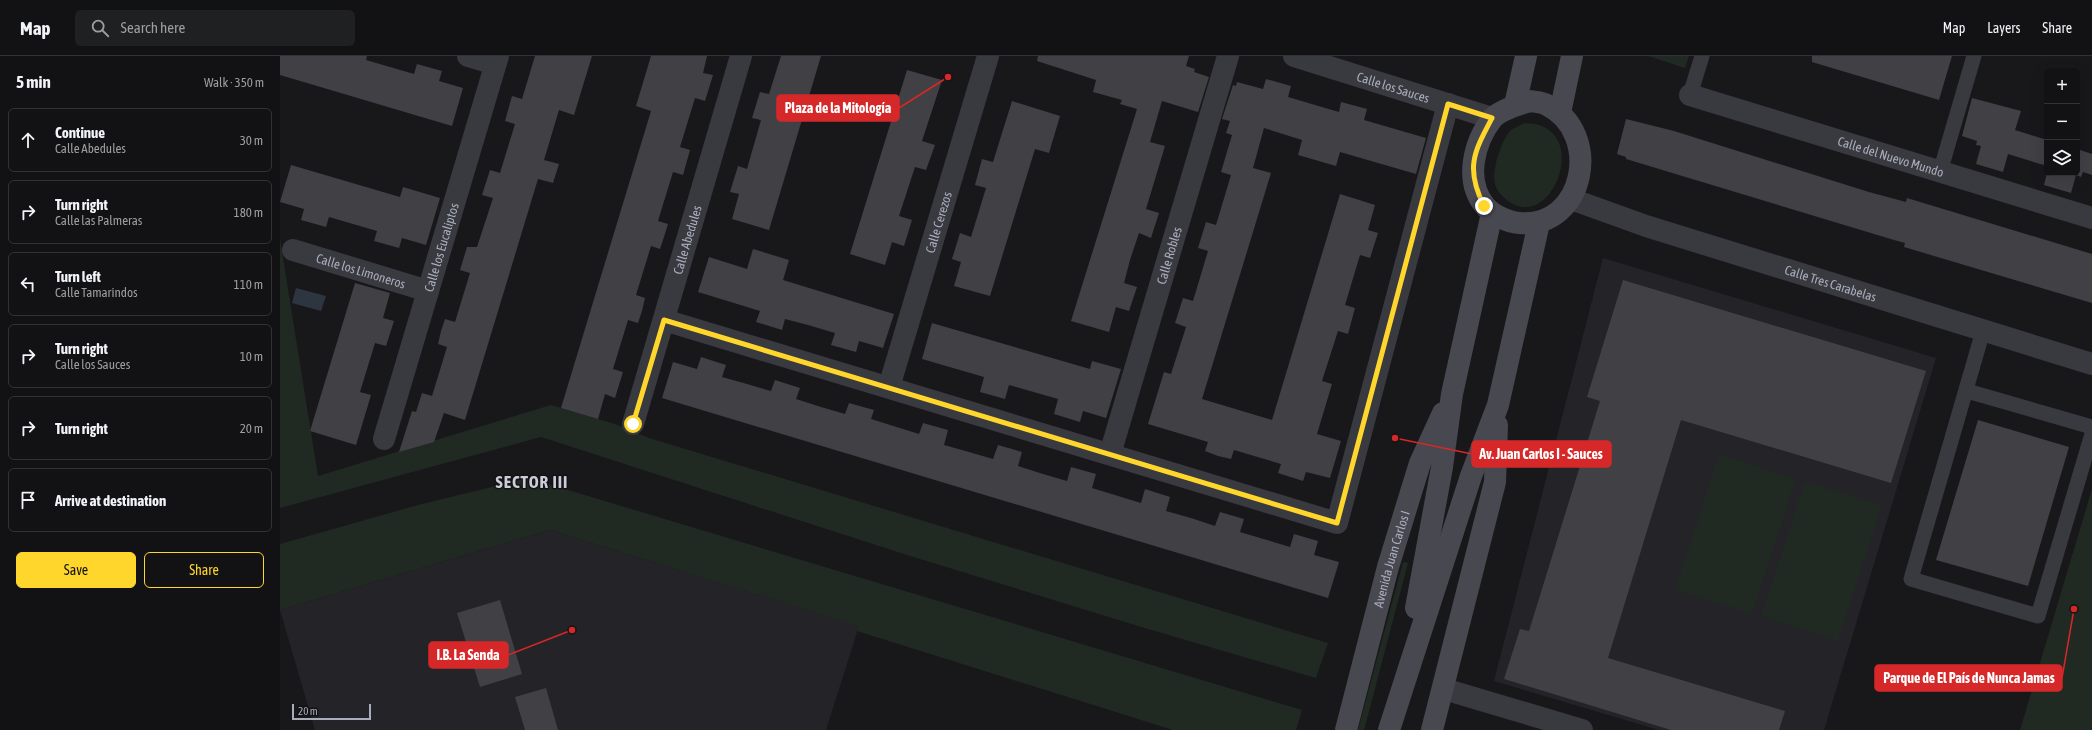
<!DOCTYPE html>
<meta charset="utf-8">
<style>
body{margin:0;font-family:"Asap Condensed",sans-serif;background:#1f2022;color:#f1f3f6}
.controls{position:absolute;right:12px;top:12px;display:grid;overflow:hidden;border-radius:6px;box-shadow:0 4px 16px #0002}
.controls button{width:36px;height:36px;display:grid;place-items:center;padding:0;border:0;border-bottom:1px solid #313234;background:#121214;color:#f1f3f6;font:20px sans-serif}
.scale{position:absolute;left:12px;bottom:10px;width:79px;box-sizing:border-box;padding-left:4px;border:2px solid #a9acbb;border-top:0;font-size:11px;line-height:14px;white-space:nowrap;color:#a9acbb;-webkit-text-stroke:3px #131316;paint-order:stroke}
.stop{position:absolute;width:12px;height:12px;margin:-9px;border:3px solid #ffd62c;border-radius:50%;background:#fff}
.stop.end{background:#ffd62c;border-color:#fff;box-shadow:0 1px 4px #0008}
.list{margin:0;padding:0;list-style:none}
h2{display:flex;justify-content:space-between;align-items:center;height:52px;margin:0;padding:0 16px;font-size:17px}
h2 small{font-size:13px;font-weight:400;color:#9c9ea0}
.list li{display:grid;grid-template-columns:26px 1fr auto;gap:12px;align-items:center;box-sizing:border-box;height:64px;margin:0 8px 8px;padding:0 8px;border:1px solid #313234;border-radius:6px}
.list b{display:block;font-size:15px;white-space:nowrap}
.list p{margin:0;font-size:13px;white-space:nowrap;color:#9c9ea0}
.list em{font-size:13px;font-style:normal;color:#9c9ea0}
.actions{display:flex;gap:8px;padding:12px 16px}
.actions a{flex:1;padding:9px 0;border:1px solid #ffd62c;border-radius:6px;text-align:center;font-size:14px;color:#ffd62c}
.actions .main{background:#ffd62c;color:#111}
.icon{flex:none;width:22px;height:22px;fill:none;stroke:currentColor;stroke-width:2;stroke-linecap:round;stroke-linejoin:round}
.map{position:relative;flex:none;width:1812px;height:674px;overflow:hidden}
header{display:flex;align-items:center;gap:24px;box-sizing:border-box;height:56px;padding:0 20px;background:#121214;border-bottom:1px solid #313234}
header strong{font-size:19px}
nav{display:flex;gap:22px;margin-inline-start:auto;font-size:14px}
.search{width:280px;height:36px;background:#1f2022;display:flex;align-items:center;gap:10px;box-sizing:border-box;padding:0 14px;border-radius:6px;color:#9c9ea0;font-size:15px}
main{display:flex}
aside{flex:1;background:#121214}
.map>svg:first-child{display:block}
.built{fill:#242428}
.green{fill:#202922}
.water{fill:#2d3540}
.building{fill:#404045}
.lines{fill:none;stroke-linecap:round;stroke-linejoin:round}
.service{stroke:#393940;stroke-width:15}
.minor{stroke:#393940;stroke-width:22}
.secondary{stroke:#474850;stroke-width:22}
.route{stroke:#ffd62c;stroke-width:5}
.labels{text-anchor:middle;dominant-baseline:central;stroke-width:3;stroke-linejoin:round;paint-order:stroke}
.street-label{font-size:13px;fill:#a9acbb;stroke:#131316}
.district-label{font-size:17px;font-weight:bold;letter-spacing:1px;fill:#cbccd7;stroke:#131316}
.leader{fill:none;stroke:#d62828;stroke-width:1.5}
.callout-dot{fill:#d62828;stroke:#131316;stroke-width:1.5}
.callout{fill:#d62828;stroke:#d62828;stroke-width:1.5}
.callout-label{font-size:14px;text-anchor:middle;font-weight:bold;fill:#fff}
</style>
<header>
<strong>Map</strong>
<div class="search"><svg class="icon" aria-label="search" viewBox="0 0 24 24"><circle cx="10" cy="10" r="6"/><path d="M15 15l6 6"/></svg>Search here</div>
<nav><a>Map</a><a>Layers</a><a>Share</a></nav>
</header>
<main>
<aside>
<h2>5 min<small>Walk · 350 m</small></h2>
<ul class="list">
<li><svg class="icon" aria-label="ahead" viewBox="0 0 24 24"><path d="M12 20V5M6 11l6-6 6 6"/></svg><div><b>Continue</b><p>Calle Abedules</p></div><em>30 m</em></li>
<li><svg class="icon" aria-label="right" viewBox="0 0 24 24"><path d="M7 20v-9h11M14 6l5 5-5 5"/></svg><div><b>Turn right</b><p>Calle las Palmeras</p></div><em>180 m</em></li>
<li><svg class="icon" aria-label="left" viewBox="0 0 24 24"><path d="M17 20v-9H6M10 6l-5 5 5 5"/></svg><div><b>Turn left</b><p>Calle Tamarindos</p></div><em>110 m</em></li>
<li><svg class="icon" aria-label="right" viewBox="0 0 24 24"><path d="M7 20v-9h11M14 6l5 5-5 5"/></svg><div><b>Turn right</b><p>Calle los Sauces</p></div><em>10 m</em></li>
<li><svg class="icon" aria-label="right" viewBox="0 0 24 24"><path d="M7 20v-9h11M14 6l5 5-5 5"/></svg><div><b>Turn right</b></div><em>20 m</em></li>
<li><svg class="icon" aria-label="arrive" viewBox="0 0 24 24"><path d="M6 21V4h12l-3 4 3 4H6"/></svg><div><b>Arrive at destination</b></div></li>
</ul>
<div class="actions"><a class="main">Save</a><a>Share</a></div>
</aside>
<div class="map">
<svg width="1812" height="674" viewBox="0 0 1812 674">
<rect width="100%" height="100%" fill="#18181b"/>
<!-- built -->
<g class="built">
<path d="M1323,202l333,100 -112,372h-165l-165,-49z"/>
<path d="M270,474l309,96 -33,104h-511l-35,-120z"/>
</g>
<!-- green -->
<g class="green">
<path d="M1368,0h41l-4,12z"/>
<path d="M1245,67c69,1 28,111 -17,78 -5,-4 -10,-9 -12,-14 -6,-13 5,-47 15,-57 4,-3 10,-5 14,-7z"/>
<path d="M0,183l38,237 233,-71 64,19 34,14 679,205 -12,35 -178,-52 -231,-71 -366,-118 -261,71z"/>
<path d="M1439,398l77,25 -44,135 -77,-25z"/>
<path d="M248,422l774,232 -6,20h-123l-316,-99 1,-5 -308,-96 -270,80v-66l138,-39z"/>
<path d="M1525,425l77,25 -44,135 -77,-25z"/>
<path d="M1812,433v241h-72z"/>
<path d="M1123,506l5,1 -41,156 -3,11h-6z"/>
</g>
<!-- water -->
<path class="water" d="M16,232l30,8 -5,15 -29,-8z"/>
<!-- building -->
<g class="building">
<path d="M0,0h87l-1,4 48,14 3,-10 25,7 -3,10 24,7 -11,38 -172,-51z"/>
<path d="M255,0h57l-18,59 -15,-5 -15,50 15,4 -6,19 -15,-4 -73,241 -21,-7 -10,29 -35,10 13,-41 4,1 6,-19 10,3 15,-49 -9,-3 3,-13 4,-12 10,3 15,-49 -10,-3 4,-13 3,-10h10l16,-49 -11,-3 8,-25 10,3 15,-49 -10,-3 7,-25 10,3z"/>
<path d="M371,0h56l-4,17 10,2 -8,26 -10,-3 -15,49 10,3 -7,25 -10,-3 -15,49 10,3 -4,13 -4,12 -9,-3 -15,49 9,3 -3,13 -4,12 -10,-3 -15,49 10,3 -8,26 -10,-4 -7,25 -37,-11 90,-297 -15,-5z"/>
<path d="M501,0h40l-52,174 -37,-11 7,-25 -9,-2 8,-26 9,3 14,-49 -9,-2 8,-26 9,2z"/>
<path d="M758,0h151l-3,10 9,3 -1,3 15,5 -11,35 -36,-11 -12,41 15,4 -19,63 13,4 -8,25 -12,-5 -9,27 -6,23 13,4 -8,24 -13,-4 -7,25 -38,-11 66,-212 -17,-5 2,-4 -29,-8 3,-12 -59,-19z"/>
<path d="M1532,0h140l-13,44 -127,-38z"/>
<path d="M627,14l35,10 -20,61 13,4 -9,25 -11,-3 -16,49 13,4 -8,26 -12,-4 -7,23 -35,-11z"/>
<path d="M986,23l25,7 -3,11 51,15 2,-10 15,4 11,3 -3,11 62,18 -10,36 -76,-22 -4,14 -38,-11 4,-15 -38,-12 -11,40 18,5 -69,226 70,21 68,-226 35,11 -7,25 10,3 -8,25 -10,-3 -15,50 10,3 -7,26 -10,-3 -16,50 10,3 -15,50 24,7 -11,37 -24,-6 -3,9 -25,-8 3,-9 -47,-14 -3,9 -13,-3 -13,-5 3,-9 -60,-18 16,-52 7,2 15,-47 -11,-4 8,-25 10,3 15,-50 -10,-3 8,-26 10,3 15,-50 -10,-3 11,-37 -6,-2 4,-12 -8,-2 11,-34 3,1 1,-4 26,7z"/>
<path d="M1692,42l49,13 -6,19 32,10v26l-39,-12 -5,18 -27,-8 5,-18 -5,-1 1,-4 -15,-5z"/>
<path d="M732,45l48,15 -11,37 -14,-4 -45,147 -36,-10 7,-24 -9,-3 8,-26 11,4 15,-49 -11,-3 7,-26 11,3z"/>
<path d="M1346,63l48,12 195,61 37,10 1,-4 185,56v49l-188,-56 1,-4 -11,-3 -268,-81v-2l-9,-3z"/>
<path d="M1797,93l15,5v21l-9,-3 -2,5 -5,-2 -5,18 -27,-8 3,-12h30z"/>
<path d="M11,109l109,32 3,-10 37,11 -14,47 -24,-7 -3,10 -25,-7 3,-10 -48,-14 -3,10 -25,-7 3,-11 -24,-7z"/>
<path d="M473,193l36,11 -6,20 111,34 -11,34 -24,-7 -3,11 -25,-7 4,-12 -27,-8 -23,-6 -3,11 -26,-8 4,-11 -62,-19 11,-35 38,12z"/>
<path d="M1343,224l303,91 -35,112 -210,-63 -73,238 177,53 -6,19h-108l-167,-51 16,-50 9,2 71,-230 -13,-4z"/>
<path d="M75,227l35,10 -7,25 11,3 -8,25 -11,-3 -8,26 -7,23 11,3 -15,50 -46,-14z"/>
<path d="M652,267l158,46 2,-8 29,8 -15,49 -23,-7 -3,11 -26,-8 4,-15 -49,-14 -4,14 -25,-7 4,-15 -62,-18z"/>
<path d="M421,301l25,8 -4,12 25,7 24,7 4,-11 25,8 -4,11 25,8 24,7 4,-11 25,7 -3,9 48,15 4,-11 25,7 -4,15 25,7 24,7 5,-14 24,7 -4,14 25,8 24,7 4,-14 25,7 -4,14 49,15 4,-14 25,8 -4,14 25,7 24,8 5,-14 24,7 -4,13 50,15 4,-13 24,7 -4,14 25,7 -11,36 -666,-200 11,-36 24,7z"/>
<path d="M1698,364l91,27 -41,139 -92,-26z"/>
<path d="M220,544l22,74 -42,13 -23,-74z"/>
<path d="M266,632l12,42h-33l-10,-33z"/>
</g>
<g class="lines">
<!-- service -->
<g class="service">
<path d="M1410,39l12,-39"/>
<path d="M1660,116l34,-116"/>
<path d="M1703,275l-72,248 127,37 54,-182"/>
<path d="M1687,335l125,36"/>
</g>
<!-- minor -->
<g class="minor">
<path d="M188,0l27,8"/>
<path id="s1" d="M1014,0l198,62"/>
<path id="s2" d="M1410,39l402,123"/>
<path id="s3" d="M1291,143l75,27 446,138"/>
<path id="s4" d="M13,194l135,41"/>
<path d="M384,264l673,203 111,-419"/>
<path id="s5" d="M609,331l99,-331"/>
<path id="s6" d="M353,368l108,-368"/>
<path id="s7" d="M104,383l114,-383"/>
<path id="s8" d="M830,398l118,-398"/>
<path d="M1164,633l138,41"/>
</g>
<!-- secondary -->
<g class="secondary">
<path d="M1250,45c5,1 12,1 17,4 56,28 38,124 -28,118 -11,-1 -27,-8 -34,-17 -21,-25 -11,-64 7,-87 6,-8 28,-15 38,-18z"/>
<path d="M1235,49l11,-49"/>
<path d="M1280,57l12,-57"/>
<path d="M1136,552l26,-141 10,-73 40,-181"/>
<path id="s9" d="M1066,674l42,-163 32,-104 23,-50"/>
<path d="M1109,674l82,-254 27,-71 41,-182"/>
<path d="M1152,674l63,-248 2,-57"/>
</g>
</g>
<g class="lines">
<!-- route -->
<path class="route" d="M353,368l31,-104 673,203 111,-419 44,14c-18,34 -27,50 -8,88"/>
</g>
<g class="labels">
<!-- street labels -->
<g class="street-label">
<text stroke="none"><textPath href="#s1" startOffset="104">Calle los Sauces</textPath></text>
<text stroke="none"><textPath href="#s2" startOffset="210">Calle del Nuevo Mundo</textPath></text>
<text stroke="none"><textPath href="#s5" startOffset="172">Calle Cerezos</textPath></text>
<text stroke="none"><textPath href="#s6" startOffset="192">Calle Abedules</textPath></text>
<text stroke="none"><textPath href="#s7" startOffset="200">Calle los Eucaliptos</textPath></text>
<text stroke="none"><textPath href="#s8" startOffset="207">Calle Robles</textPath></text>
<text stroke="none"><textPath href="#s4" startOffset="71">Calle los Limoneros</textPath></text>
<text stroke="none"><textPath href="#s3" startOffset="273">Calle Tres Carabelas</textPath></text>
<text stroke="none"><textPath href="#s9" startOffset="177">Avenida Juan Carlos I</textPath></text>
</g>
<!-- district labels -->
<g class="district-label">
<text x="252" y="426">SECTOR III</text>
</g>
</g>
<!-- callouts -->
<path class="leader" d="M668 21L619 52M1115 382L1192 398M292 574L228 599M1794 553L1782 622"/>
<g class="callout-dot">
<circle cx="668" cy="21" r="4"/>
<circle cx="1115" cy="382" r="4"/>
<circle cx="292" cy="574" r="4"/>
<circle cx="1794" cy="553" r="4"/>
</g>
<g class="callout">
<rect x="497" y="39" width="122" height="26" rx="4"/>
<rect x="1192" y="385" width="139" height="26" rx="4"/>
<rect x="149" y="586" width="79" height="26" rx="4"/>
<rect x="1595" y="609" width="187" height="26" rx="4"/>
</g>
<g class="callout-label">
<text x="558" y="57">Plaza de la Mitología</text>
<text x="1261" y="403">Av. Juan Carlos I - Sauces</text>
<text x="188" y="604">I.B. La Senda</text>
<text x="1689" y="627">Parque de El País de Nunca Jamas</text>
</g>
</svg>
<div class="controls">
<button>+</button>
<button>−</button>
<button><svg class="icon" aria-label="layers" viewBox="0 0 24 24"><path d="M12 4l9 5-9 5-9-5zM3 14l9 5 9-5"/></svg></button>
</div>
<div class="scale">20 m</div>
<div class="stop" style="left:353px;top:368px"></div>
<div class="stop end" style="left:1204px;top:150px"></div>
</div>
</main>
